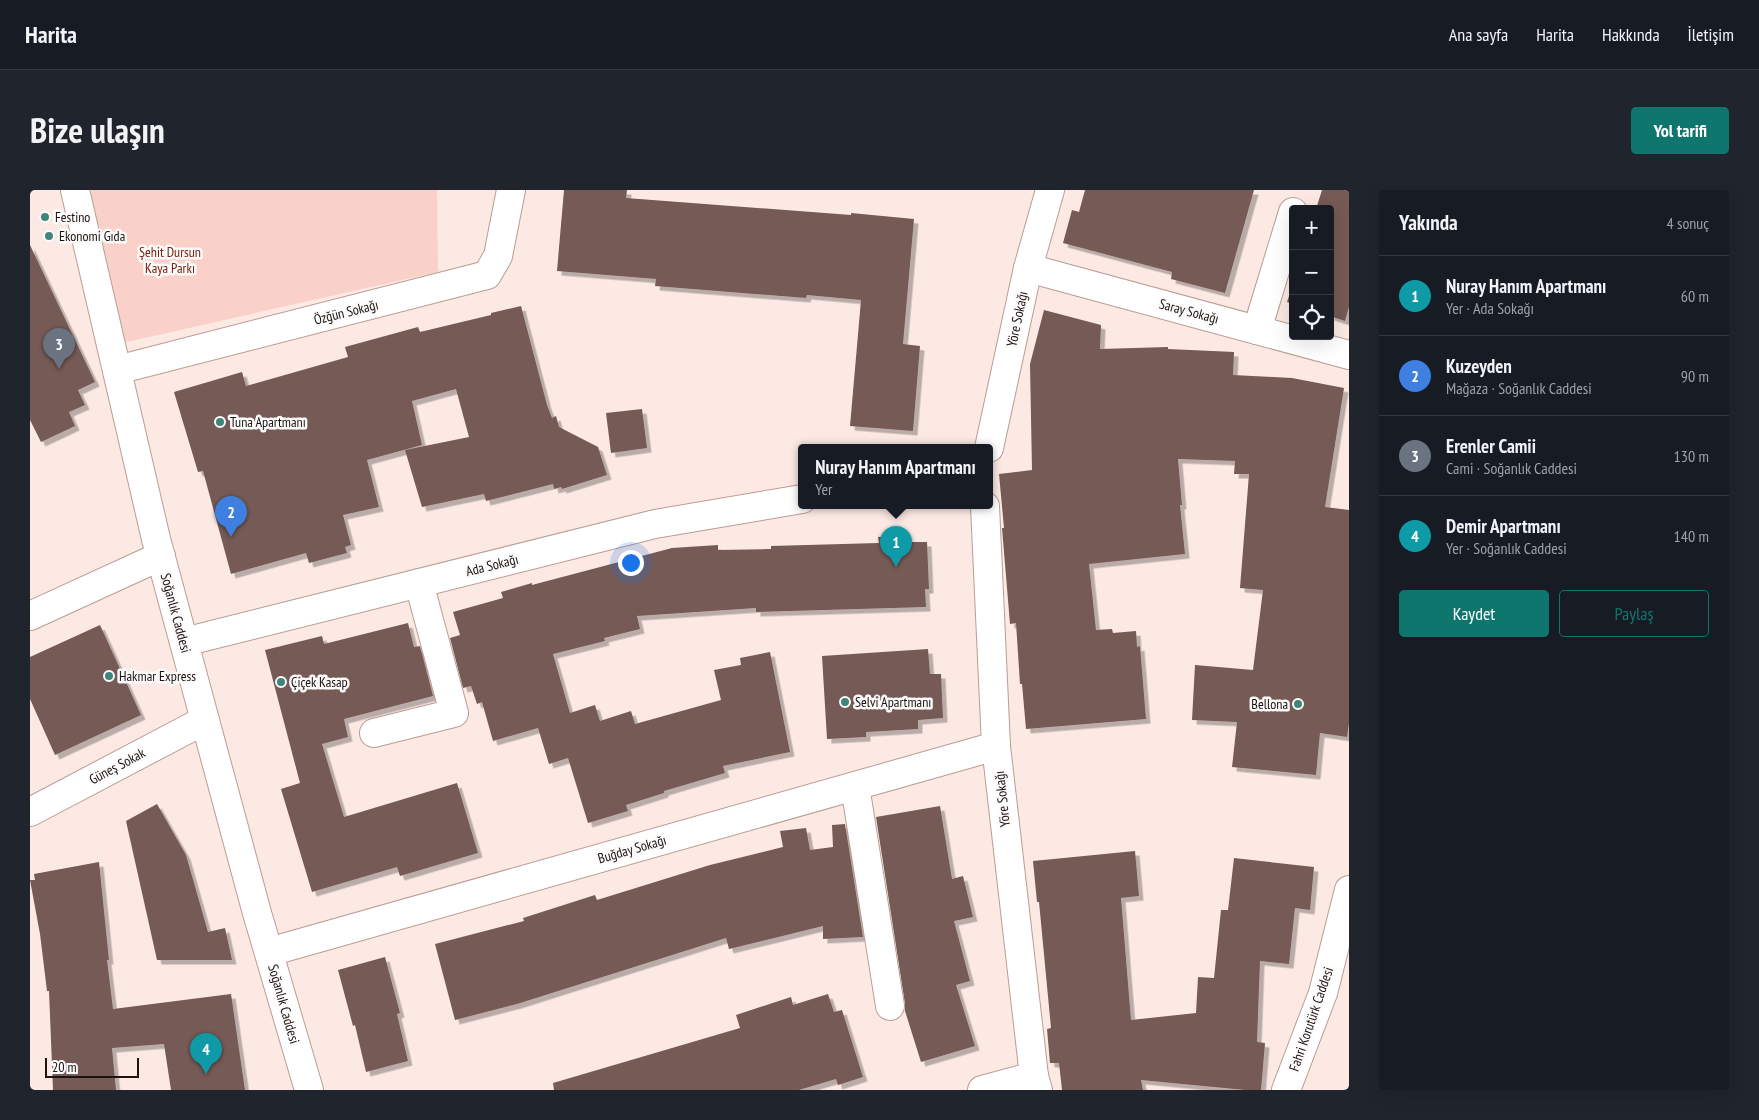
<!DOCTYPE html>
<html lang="tr">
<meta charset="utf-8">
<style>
body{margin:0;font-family:"PT Sans Narrow",sans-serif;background:#20242c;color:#f1f3f6}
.controls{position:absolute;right:15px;top:15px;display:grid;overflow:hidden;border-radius:5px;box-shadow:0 5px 20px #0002}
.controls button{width:45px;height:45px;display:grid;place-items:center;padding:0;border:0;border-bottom:1px solid #363941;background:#171b24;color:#f1f3f6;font:25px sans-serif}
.scale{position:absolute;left:15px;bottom:12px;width:94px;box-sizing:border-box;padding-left:5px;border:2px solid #1d120f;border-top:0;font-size:14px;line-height:18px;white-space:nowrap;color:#1d120f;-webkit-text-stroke:4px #fbfbfb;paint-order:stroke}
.you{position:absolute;left:600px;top:372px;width:18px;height:18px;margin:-12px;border:4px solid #fff;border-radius:50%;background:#1a73e8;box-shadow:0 0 0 8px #1a73e833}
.badge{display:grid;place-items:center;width:32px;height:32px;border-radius:50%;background:#0f766e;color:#fff;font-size:16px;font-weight:700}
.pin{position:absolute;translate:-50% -41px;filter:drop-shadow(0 1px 2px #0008)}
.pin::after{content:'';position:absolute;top:26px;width:18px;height:15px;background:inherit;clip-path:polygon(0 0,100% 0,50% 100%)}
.popup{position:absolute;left:768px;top:254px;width:195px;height:65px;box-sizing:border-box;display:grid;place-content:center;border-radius:5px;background:#171b24;filter:drop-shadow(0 1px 4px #0005);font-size:16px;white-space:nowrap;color:#9ea1a6}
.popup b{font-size:19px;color:#f1f3f6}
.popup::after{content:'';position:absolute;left:50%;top:100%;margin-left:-10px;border:10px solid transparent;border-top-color:#171b24}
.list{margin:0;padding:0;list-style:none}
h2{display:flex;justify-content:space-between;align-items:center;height:65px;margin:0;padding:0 20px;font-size:21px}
h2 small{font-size:16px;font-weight:400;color:#9ea1a6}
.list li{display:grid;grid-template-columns:32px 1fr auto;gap:15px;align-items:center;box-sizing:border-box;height:80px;padding:0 20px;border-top:1px solid #363941}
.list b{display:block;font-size:19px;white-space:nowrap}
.list p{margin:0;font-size:16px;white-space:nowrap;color:#9ea1a6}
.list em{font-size:16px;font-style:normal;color:#9ea1a6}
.actions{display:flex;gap:10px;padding:15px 20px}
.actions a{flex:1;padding:11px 0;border:1px solid #0f766e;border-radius:5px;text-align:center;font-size:18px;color:#0f766e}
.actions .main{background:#0f766e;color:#fff}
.icon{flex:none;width:28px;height:28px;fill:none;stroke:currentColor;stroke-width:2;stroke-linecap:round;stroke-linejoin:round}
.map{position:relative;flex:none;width:1319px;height:900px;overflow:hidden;border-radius:5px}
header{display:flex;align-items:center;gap:30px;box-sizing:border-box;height:70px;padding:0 25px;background:#171b24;border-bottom:1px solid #363941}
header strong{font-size:24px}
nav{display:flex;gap:28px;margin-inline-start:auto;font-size:18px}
.intro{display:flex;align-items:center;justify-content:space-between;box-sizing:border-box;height:120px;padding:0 30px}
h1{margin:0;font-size:35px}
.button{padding:12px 22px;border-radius:5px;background:#0f766e;color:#fff;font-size:18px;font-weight:700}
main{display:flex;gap:30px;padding:0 30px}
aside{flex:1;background:#171b24;border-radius:5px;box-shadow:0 5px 20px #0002}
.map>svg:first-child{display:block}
.green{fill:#f9d1c8}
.building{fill:#755a54;filter:url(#shadow)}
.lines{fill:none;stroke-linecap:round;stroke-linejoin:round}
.minor-casing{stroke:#ba9c94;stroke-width:30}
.minor{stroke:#fff;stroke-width:28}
.poi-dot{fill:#3f857b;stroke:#fbfbfb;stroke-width:2}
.labels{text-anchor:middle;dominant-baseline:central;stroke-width:5;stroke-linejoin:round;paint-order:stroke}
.poi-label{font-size:14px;fill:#1d120f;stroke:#fbfbfb;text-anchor:start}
.park-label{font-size:14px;fill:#7b210d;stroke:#fbfbfb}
.street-label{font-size:14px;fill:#1d120f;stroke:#fbfbfb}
</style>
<header>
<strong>Harita</strong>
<nav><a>Ana sayfa</a><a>Harita</a><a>Hakkında</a><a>İletişim</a></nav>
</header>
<div class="intro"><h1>Bize ulaşın</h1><a class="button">Yol tarifi</a></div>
<main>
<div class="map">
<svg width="1319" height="900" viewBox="0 0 1319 900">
<defs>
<filter id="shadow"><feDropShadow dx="4.5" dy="4.5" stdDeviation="0" flood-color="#0004"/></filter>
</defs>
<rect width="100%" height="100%" fill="#fce9e4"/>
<!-- green -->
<path class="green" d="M57,0h350l1,82 -325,73z"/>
<!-- building -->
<g class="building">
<path d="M534,0h63l-1,8 225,17v-2l63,6 -11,125 17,2 -7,85 -63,-5 11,-126 -54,-5 -1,3 -151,-12 1,-7 -99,-8z"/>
<path d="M1055,0h169l-29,103 -54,-14 1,-7 -109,-29 9,-33 7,2z"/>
<path d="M1292,0h27v117l-4,14 -15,-5v-107h-14z"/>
<path d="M0,55l65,137 -17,8 7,15 -16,7 6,14 -34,16 -11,-22z"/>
<path d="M1263,94v20l-6,-2z"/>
<path d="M491,116l26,99 5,13 4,-2 3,11 39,20 9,28 -45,14 -1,-2 -7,2 -1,-5 -67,17 -2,-7 -62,13 -17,-57 64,-13 -13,-48 -44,12 10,44 -55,15 12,47 -36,8 8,30 -6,2 2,6 -38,10 -3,-10 -75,21 -28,-103 -5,1 -24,-80 68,-20 4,14 102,-29 -3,-10 73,-20 2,5 71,-17v-2z"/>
<path d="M1014,120l57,15 -1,24 68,-2v2l66,3 -1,23 59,3 52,10 -19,119 24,3v213l-2,14 -27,-4 -4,42 -84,-8 5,-45 -45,-2 3,-55 58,5 10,-80 -23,-2 9,-114h-15l1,-13 -57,-2 4,46h-2l5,49 -96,10 7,66 16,-1 1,4 23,-2 1,16 3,-1 6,73 -120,10 -4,-45h-2l-4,-61 -6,1 -8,-96h2l-5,-54 33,-4 -2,-106z"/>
<path d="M612,219l5,39 -36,5 -5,-40z"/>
<path d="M874,346v6h23l2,47h-4l1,18 -170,5v-4l-119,8 3,13 -36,9 1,3 -52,13 17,59 25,-8 5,16 31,-10 4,13 86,-24 -7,-30 27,-5 -1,-7 30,-6 20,100 -67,14 2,7 -61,18v2l-38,12 2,6 -40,12 -20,-65 -19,6 -11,-36 -45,13 -11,-39 -5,2 -6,-18 -8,2 -13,-50 10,-3 -7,-23 50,-14 -2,-6 31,-9v2l140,-37 46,-3v5l53,-1v-3l108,-3 -1,-6z"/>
<path d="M378,433l6,24 6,-1 13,50 -89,23 4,18 -26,7 22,73 113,-34 21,70 -78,23 -3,-9 -85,25 -31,-103 19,-6 -35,-133 57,-14 2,8z"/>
<path d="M70,435l41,90 -86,40 -25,-56v-42z"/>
<path d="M898,459l2,25h11l2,44 -25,2v9l-52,3v5l-39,2 -5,-83z"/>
<path d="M127,614l29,51 22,77 17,-4 7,32h-75l-31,-139z"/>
<path d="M910,616l12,73 11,-3 10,41 -19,4 16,60 -14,4 19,61 -54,16 -16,-51v-7l-29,-187z"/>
<path d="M815,634l18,113 -40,2v-13l-94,23 -3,-11 -209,66 -62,16 -20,-76 89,-23 -1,-3 72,-23 2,5 113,-35 73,-18 -3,-16 26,-3 4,22 23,-3 -1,-22z"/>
<path d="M1105,661l4,45 -18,2 10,122 65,-7 2,-36 16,1 7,-68h7l6,-52 80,9 -4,43 -15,-2 -6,56 -29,-3 -3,81 8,1 -4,47h-16l-104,-10 2,10h-81l-3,-27h-9l-3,-34 4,-1 -12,-126h-2l-4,-41z"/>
<path d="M69,672l10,98h-2l6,49 118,-15 14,96h-74l-7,-46 -52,4 4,42h-63l-4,-99h-2l-7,-57 -10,-54h5l-1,-6z"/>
<path d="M355,767l15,56 -3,1 11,47 -42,11 -11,-47 -2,1 -15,-56z"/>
<path d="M798,804l6,18 8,-2 21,67 -25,8 -2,-6 -37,11h-245l-1,-7 187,-55 -4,-13 55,-18 2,8z"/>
</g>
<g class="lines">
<!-- minor casing -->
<g class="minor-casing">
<g id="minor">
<path d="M45,0l81,349 101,374 52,177"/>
<path d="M998,78l321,87"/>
<path d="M1227,140l36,-118"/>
<path d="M87,180l370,-95 11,-19 13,-66"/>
<path d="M959,258l39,-180 22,-78"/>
<path d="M955,316l11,240 38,330 4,14"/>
<path d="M0,426l131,-60"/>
<path d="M154,452l471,-118 147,-25"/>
<path d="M344,543l80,-20 -35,-130"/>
<path d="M825,596l35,220"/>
<path d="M0,622l175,-92"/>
<path d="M239,762l727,-206"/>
<path d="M952,900l52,-14"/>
<path d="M1256,900l37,-97 26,-103"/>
</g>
</g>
<!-- minor -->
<use href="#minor" class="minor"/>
</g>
<!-- markers -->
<g class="poi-dot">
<circle cx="15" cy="27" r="5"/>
<circle cx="19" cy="46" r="5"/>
<circle cx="190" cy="232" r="5"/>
<circle cx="79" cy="486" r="5"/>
<circle cx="251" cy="492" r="5"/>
<circle cx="815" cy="512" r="5"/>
<circle cx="1268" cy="514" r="5"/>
</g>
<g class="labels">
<!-- poi labels -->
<g class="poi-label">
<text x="25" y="27">Festino</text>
<text x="29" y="46">Ekonomi Gıda</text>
<text x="200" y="232">Tuna Apartmanı</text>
<text x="89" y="486">Hakmar Express</text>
<text x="261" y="492">Çiçek Kasap</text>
<text x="825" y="512">Selvi Apartmanı</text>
<text x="1258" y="514" text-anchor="end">Bellona</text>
</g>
<!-- park labels -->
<g class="park-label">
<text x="140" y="62">Şehit Dursun<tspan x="140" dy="16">Kaya Parkı</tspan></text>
</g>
<!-- street labels -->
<g class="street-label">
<text transform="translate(1159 121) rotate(15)">Saray Sokağı</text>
<text transform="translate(316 122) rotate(-14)">Özğün Sokağı</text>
<text transform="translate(987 129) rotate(-78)">Yöre Sokağı</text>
<text transform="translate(462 375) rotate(-14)">Ada Sokağı</text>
<text transform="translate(146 423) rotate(75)">Soğanlık Caddesi</text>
<text transform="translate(87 576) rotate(-28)">Güneş Sokak</text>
<text transform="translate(972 609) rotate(-96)">Yöre Sokağı</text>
<text transform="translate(602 659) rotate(-16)">Buğday Sokağı</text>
<text transform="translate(254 814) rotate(74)">Soğanlık Caddesi</text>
<text transform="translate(1281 829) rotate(-71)">Fahri Korutürk Caddesi</text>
</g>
</g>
</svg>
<div class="controls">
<button>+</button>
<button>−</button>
<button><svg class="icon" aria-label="locate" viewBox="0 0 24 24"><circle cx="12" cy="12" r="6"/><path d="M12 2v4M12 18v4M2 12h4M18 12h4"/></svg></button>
</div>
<div class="scale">20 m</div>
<div class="you"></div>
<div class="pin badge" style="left:866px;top:377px;background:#0f9aa8">1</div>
<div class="popup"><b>Nuray Hanım Apartmanı</b>Yer</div>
<div class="pin badge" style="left:201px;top:347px;background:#3f7fe0">2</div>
<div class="pin badge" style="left:29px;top:179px;background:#6b7280">3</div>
<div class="pin badge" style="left:176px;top:884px;background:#0f9aa8">4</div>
</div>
<aside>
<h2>Yakında<small>4 sonuç</small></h2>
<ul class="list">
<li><span class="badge" style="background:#0f9aa8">1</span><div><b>Nuray Hanım Apartmanı</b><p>Yer · Ada Sokağı</p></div><em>60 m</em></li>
<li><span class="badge" style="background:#3f7fe0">2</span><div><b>Kuzeyden</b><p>Mağaza · Soğanlık Caddesi</p></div><em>90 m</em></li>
<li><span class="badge" style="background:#6b7280">3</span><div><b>Erenler Camii</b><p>Cami · Soğanlık Caddesi</p></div><em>130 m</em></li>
<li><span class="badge" style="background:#0f9aa8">4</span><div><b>Demir Apartmanı</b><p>Yer · Soğanlık Caddesi</p></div><em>140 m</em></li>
</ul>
<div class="actions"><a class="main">Kaydet</a><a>Paylaş</a></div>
</aside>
</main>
